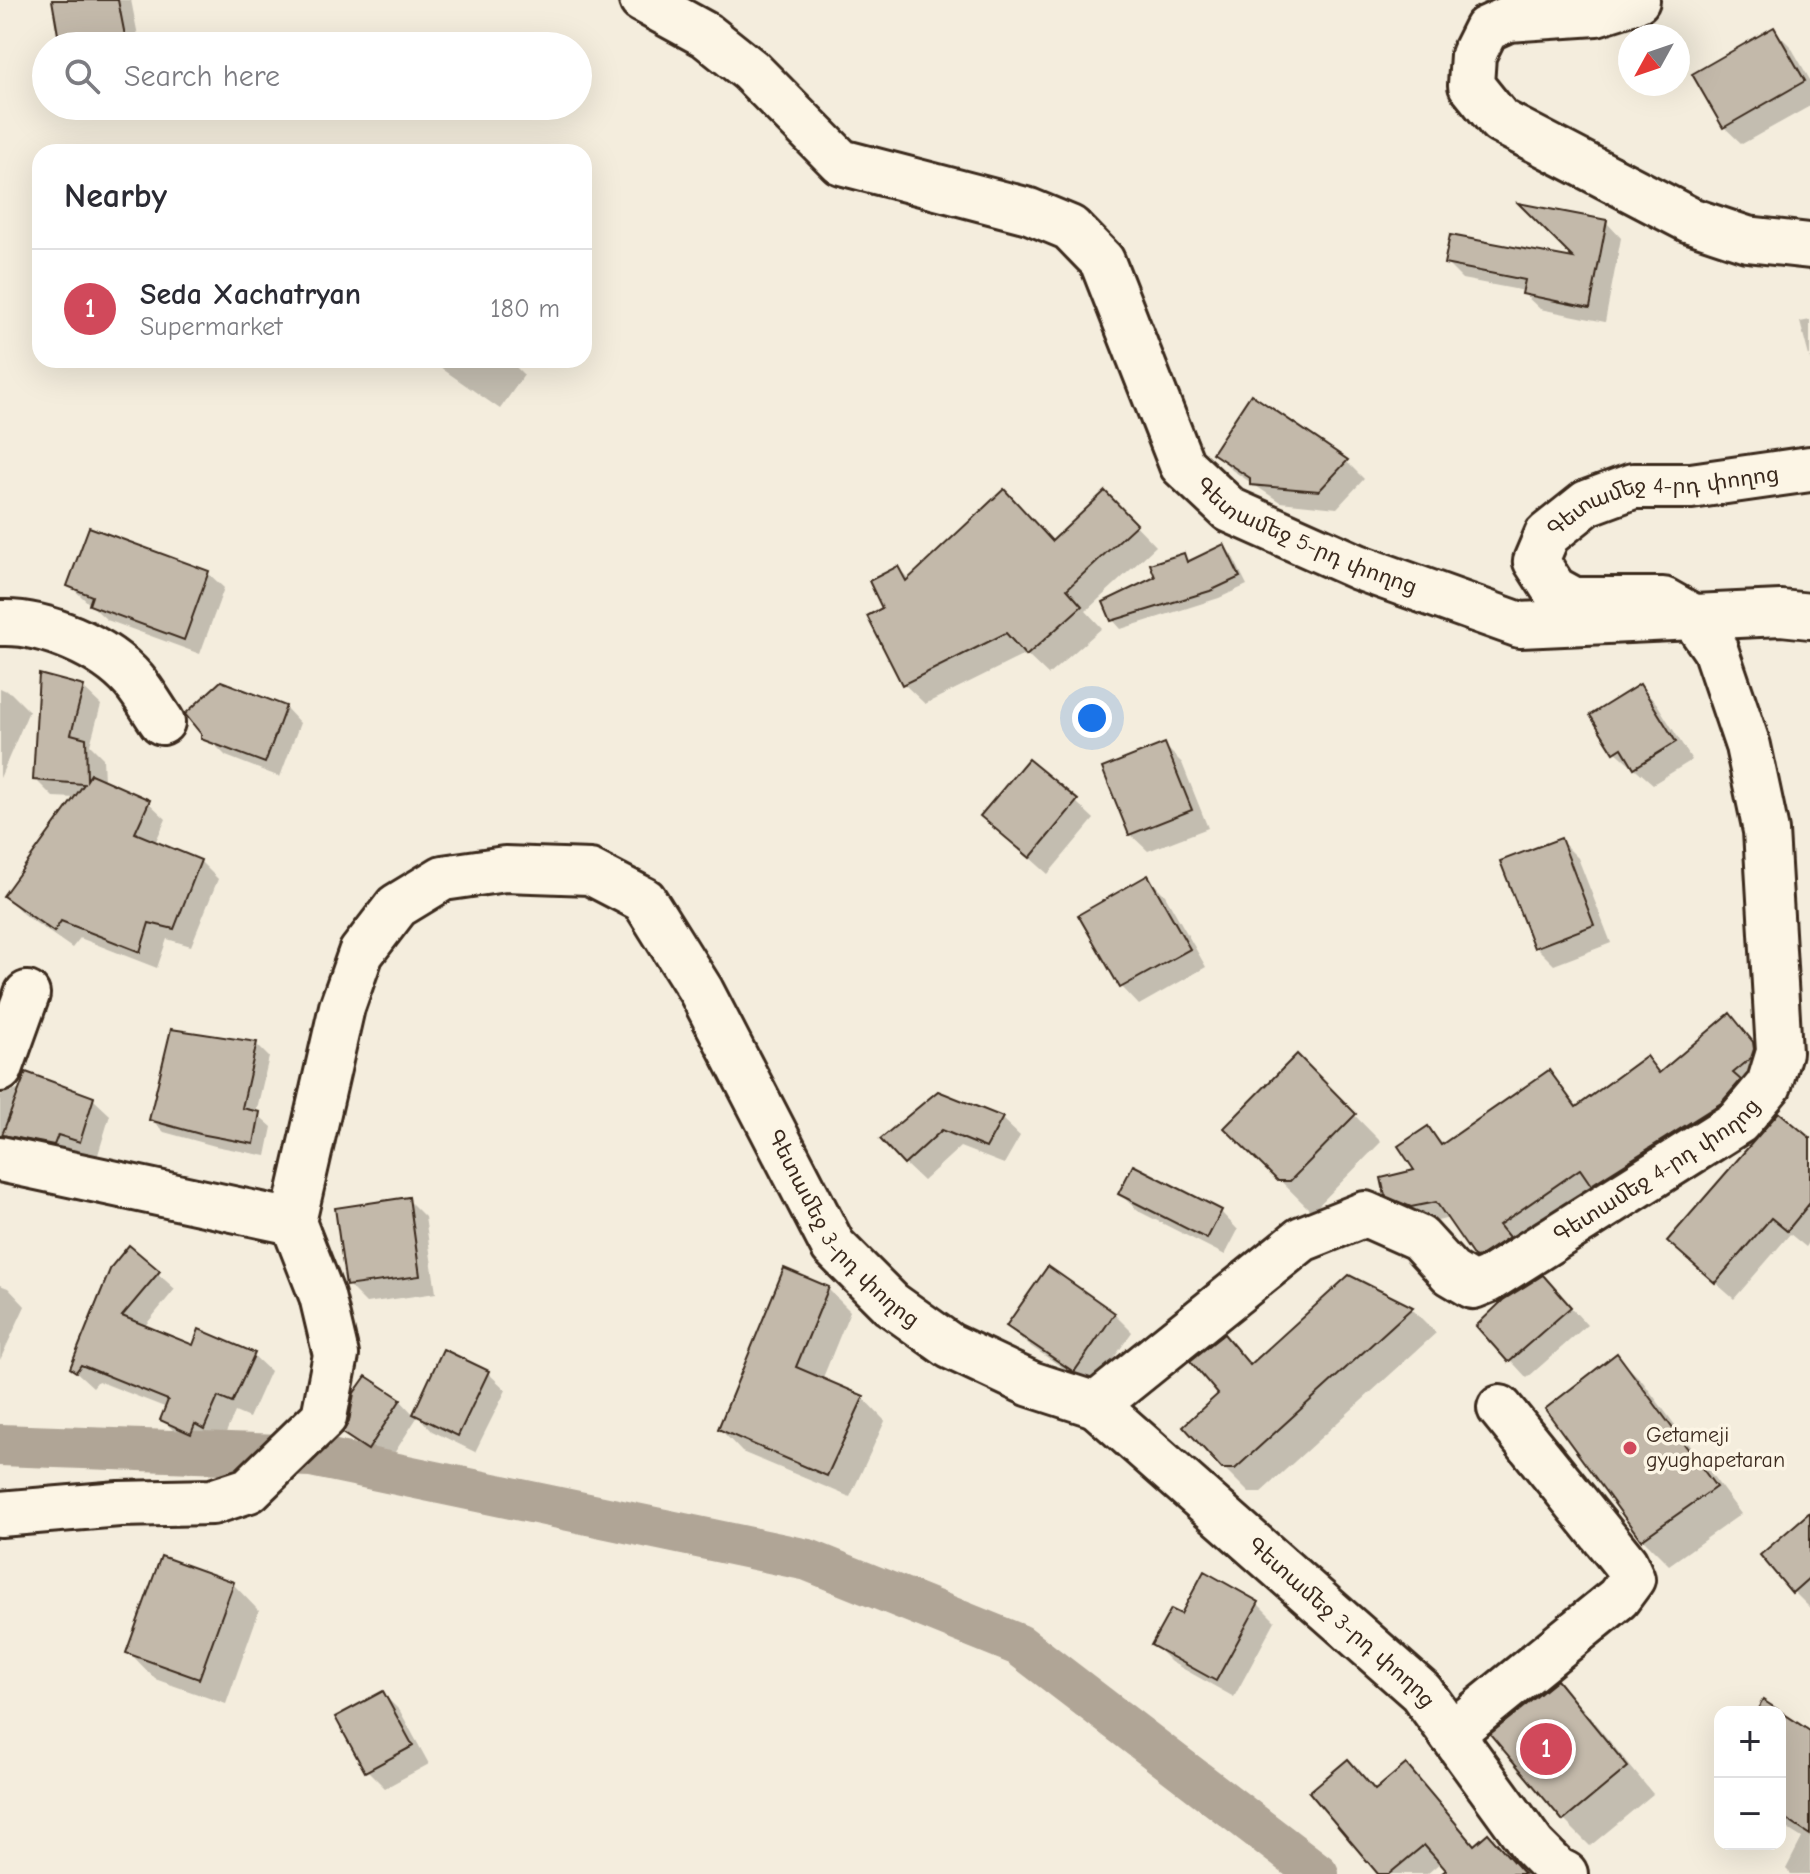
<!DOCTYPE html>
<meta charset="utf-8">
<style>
body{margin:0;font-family:"Comic Neue","Noto Sans Armenian",sans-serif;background:#f7f7f7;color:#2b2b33}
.controls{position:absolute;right:24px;bottom:24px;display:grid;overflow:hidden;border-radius:16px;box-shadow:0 8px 32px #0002}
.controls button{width:72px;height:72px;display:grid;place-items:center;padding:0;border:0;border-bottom:2px solid #e1e1e2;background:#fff;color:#2b2b33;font:40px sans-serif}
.compass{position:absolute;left:1618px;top:24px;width:72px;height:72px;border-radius:50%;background:#fff;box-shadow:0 8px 32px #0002;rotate:230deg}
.you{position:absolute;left:1092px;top:718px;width:28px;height:28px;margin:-20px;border:6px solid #fff;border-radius:50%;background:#1a73e8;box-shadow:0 0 0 12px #1a73e833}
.badge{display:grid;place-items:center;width:52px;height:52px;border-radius:50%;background:#d1495b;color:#fff;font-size:26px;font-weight:700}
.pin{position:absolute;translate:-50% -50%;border:4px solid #fff;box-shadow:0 2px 8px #0006}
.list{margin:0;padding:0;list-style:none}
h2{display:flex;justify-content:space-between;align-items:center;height:104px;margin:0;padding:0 32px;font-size:34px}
h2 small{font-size:26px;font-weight:400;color:#7c7c81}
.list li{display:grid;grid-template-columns:52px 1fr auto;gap:24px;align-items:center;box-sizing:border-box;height:120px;padding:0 32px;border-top:2px solid #e1e1e2}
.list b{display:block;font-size:30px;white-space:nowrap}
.list p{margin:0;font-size:26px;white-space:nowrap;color:#7c7c81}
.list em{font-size:26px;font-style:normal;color:#7c7c81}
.icon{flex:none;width:44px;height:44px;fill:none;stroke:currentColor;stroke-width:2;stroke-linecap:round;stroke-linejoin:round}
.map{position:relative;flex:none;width:1810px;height:1874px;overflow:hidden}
.search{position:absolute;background:#fff;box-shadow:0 8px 32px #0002;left:32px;top:32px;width:560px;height:88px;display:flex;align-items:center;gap:20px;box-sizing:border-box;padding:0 28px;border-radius:44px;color:#7c7c81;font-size:30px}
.panel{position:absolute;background:#fff;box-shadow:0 8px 32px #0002;left:32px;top:144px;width:560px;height:224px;border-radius:24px}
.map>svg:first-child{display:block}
.shadow{fill:#0003}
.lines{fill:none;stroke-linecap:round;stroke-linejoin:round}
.canal{stroke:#b0a596;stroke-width:42}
.building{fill:#c3b9aa;stroke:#3b2a1e;stroke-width:2}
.minor-casing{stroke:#3b2a1e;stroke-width:50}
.tertiary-casing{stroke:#3b2a1e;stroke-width:50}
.minor{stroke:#fcf5e5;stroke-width:44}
.tertiary{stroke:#fcf5e5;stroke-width:44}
.poi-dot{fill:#d1495b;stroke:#fcf5e5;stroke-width:3}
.labels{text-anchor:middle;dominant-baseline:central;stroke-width:7;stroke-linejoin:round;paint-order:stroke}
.street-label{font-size:22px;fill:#3b2a1e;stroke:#fcf5e5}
.poi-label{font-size:22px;fill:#3b2a1e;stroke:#fcf5e5;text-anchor:start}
</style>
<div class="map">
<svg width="1810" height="1874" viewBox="0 0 1810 1874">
<rect width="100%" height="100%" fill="#f4eddd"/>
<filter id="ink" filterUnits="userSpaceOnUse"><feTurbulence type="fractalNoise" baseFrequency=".0125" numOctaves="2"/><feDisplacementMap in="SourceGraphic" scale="16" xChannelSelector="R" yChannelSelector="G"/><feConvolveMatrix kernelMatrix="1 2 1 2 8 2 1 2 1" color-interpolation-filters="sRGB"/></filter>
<g filter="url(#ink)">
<!-- shadow -->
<g class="shadow">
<path d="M54,0h77l9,46h-78z"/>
<path d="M1773,29l18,18 19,33v26l-68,38 -18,-17z"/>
<path d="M1606,222l15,16 -16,84 -65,-13 -16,-15 1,-3 -63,-12 -16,-16 133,-2z"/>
<path d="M1810,320v40l-10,-38z"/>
<path d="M433,360h76l15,15 -24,34 -56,-39z"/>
<path d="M1215,452l131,9 18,18 -27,29 -57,-6 -48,-32z"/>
<path d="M1126,515l30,31 -70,65 16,17 -54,47 -22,-21 -101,50 -21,-20 -19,-75 13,-41 12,12 143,-37z"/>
<path d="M1224,547l8,8 15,30 -28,13 -98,31 -8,-9 70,-65 7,7z"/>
<path d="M208,573l16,15 -24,66 -93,-34 -38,-35z"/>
<path d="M1640,686l17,18 35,56 -39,24 -38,-33z"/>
<path d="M0,688l11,5 18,18 -29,67z"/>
<path d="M83,688l18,17 -11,40 13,13 1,23 44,21 18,17 -11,24 45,18 18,18 -27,67 -24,-7 -10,29 -77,-30 -8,10 -49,-34 -17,-18 70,-98 -23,-1 -18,-18z"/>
<path d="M285,707l15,16 -20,54 -54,-21 -16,-16z"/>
<path d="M1164,745l18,18 26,65 -60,23 -18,-17z"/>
<path d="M1076,802l18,17 -46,55 -65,-58z"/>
<path d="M1560,840l18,18 33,85 -57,22 -18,-18 -33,-84z"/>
<path d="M1147,877l18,18 41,72 -67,38 -17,-18 -42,-72z"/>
<path d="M1730,1016l39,44 -21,30 -139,110 -14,-14 -81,57 -21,30 -16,-16 -27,-39 -21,5 -25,-11 -17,-17 31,-23 9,-44 17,17 105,-72 30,35 67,-50 15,15z"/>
<path d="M256,1044l13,13 -13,56 16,14 -6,29 -51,-10 -51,-14 -12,-12z"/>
<path d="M1297,1057l84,85 -69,70 -85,-84z"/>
<path d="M21,1089l72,10 17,16 -13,43 -23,-8 -4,11 -70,-9v-57z"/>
<path d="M938,1094l64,25 18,17 -16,28 -44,-17 -37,34 -18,-17z"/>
<path d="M1810,1141v100l-4,6 -16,-13 -56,65 -47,-41z"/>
<path d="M1120,1194l101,18 17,18 -13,25 -87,-44z"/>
<path d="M408,1200l17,17 11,76 -70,10 -18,-18z"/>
<path d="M129,1248l46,41 -31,38 50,20 59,8 17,16 -21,47 -14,-6 -14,32 -10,-4 -3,9 -29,-13 -17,-17 5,-11 -69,-27 -5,6 -21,-19z"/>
<path d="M1049,1269l65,45 18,18 -39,56 -67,-45 -18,-17z"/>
<path d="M1349,1277l63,32 24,24 -176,160h-11l-25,-25 -4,-73 4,-58 28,29z"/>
<path d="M1543,1277l44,48 -60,53 -48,-52z"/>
<path d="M0,1285l8,3 17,18 -25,54z"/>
<path d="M828,1289l22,22 -28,69 41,18 22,23 -35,76 -108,-45 -22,-23z"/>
<path d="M444,1352l44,21 18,17 -31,62 -43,-21 -14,-15 -32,50 -23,-16 -18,-17 55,-33 14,15z"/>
<path d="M1617,1356l26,26 98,132 -72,51 -26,-26z"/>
<path d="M1810,1514v94l-17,-17z"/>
<path d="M233,1584l26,27 -33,93 -71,-25 -26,-27z"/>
<path d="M1258,1604l17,17 -41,76 -63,-35 -17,-17 28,-29z"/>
<path d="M1557,1683l26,26 70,85 -63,52 -26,-26z"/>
<path d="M383,1694l17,17 29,53 -44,24 -18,-18z"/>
<path d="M1780,1714l30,19v141h-19l-5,-5 16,-31 -22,-14z"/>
<path d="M1406,1766l70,81 47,27h-71l-11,-12 -14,12h-46l-5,-82z"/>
</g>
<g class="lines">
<!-- canal -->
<path class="canal" d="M0,1445l311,11 497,104 211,85 299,229"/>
</g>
<!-- building -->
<g class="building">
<path d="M52,0h66l9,46h-67z"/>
<path d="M1774,27l31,54 -82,47 -31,-54z"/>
<path d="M1518,203l89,17 -17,88 -68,-14 3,-14 -81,-16 6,-29 123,23z"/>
<path d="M1251,394l97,66 -29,31 -69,-6v-7l-38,-25z"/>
<path d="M1004,489l48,52 53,-50 32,33 -70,65 15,17 -56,50 -20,-23 -104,52 -35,-69 15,-8 -13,-27 29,-15 8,15z"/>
<path d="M89,527l120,44 -25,69 -95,-35 3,-9 -25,-10z"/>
<path d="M1224,544l16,33 -30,14 -99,30 -8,-19 52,-25 -5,-13 34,-11 3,9z"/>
<path d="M39,674l45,12 -13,48 15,4 1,42 4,-6 59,26 -15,33 66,27 -27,69 -25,-6 -9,29 -79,-31 -7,11 -51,-36 81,-112 -51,-4z"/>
<path d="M221,681l65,25 -21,57 -64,-24v-5l-16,-20z"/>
<path d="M1640,684l36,58 -42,26 -12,-20 -8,5 -24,-38z"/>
<path d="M1165,743l27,67 -63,25 -27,-67z"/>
<path d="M1028,759l50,41 -48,58 -50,-42z"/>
<path d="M1561,838l33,87 -60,23 -34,-87z"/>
<path d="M1148,875l42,74 -70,39 -42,-73z"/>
<path d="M1730,1013l23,29 1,7 -3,9 -18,15 8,7 -20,23 -130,82 -11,-16 -81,56 10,12 -32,21 -3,-1 -38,-55 -25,5 -26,-11 -4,-18 33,-8 -16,-24 30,-20 13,19 108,-75 27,37 70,-51 13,17z"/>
<path d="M171,1029l86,13 -15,66 18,4 -6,32 -54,-10 -51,-14z"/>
<path d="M1297,1054l59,60 -66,67h-12l-54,-53z"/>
<path d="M26,1072l68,25 -14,45 -22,-7 -4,10 -52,-10z"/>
<path d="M938,1091l65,26 -17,31 -44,-18 -38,35 -24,-26z"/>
<path d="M1779,1112l31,26v65l-23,28 -16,-13 -56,65 -48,-42z"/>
<path d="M1133,1165l89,45 -15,29 -89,-45z"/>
<path d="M409,1197l11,79 -74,10 -11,-78z"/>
<path d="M129,1245l31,26 -38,45 71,29 6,-16 56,24 -23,50 -14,-6 -14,32 -9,-5 -4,10 -31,-14 8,-20 -87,-35 -5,7 -6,-4 41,-101z"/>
<path d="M1048,1266l67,47 -41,59 -68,-46z"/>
<path d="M784,1268l45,19 -33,80 68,29 -37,80 -109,-47z"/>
<path d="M1349,1275l64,32 -178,162h-13l-39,-43 35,-32 -28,-33 34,-27 26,31z"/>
<path d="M1543,1275l28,32 -63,55 -32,-36 27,-26z"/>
<path d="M443,1349l46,22 -31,65 -45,-22z"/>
<path d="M1617,1353l99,134 -75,53 -96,-131z"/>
<path d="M366,1376l35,23 -33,51 -26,-17 7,-11 5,-29z"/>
<path d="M1810,1512v65l-18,16 -32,-38z"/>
<path d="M161,1556l73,26 -35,97 -73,-26z"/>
<path d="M1204,1571l55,31 -43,79 -65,-36 20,-36 10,5z"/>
<path d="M1557,1680l71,87 -65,54 -73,-87z"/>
<path d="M383,1691l30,55 -48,26 -30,-55z"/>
<path d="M1763,1700l47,31v104l-30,-20v-103h-24z"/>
<path d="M1348,1759l27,31 31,-26 68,81 14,-12 36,41h-83l5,-4 -22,-25 -35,29h-11l-69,-82z"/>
</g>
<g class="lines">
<!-- minor casing -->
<g class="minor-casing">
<g id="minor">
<path id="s1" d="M642,0l64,35 44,35 91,92 188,49 41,17 32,33 80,204 48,45 128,57 162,58 261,-12 29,3"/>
<path d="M0,623c44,-2 105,24 134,58 10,12 19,28 28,41"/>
<path d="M0,1069l27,-75"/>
<path id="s2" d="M1096,1405l325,287 112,154 24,24 8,4"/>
<path d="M1451,1734l167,-136 14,-19 -7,-16 -125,-155"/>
</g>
</g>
<!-- tertiary casing -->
<g class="tertiary-casing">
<g id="tertiary">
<path d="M1637,0l-41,13 -88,6 -22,10 -13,26 -2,30 29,36 190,99 57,19 63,7"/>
<path d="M0,1159l293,63"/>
<path id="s3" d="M293,1222l49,-215 19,-54 36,-47 46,-28 62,-9 85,3 54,28 57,91 132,255 58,58 59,42 81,38 65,21 206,-166 63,-25 54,24 32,35 22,13 15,-6 250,-158 31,-37 10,-33 -13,-221 -18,-85 -33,-97 -22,-32 -30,-17h-89l-20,-11 -18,-28 11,-26 40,-32 46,-17h58l119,-17"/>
<path d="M0,1514l119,-10 93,-2 37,-12 75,-73 12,-62 -14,-59 -29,-74"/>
</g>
</g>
<!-- minor -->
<use href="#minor" class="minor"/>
<!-- tertiary -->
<use href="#tertiary" class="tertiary"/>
</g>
</g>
<!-- markers -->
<circle class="poi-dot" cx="1630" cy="1448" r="8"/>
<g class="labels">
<!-- street labels -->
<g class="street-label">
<text stroke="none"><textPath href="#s3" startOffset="2948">Գետամեջ 4-րդ փողոց</textPath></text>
<text stroke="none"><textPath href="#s1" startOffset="908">Գետամեջ 5-րդ փողոց</textPath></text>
<text stroke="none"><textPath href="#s3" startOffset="1988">Գետամեջ 4-րդ փողոց</textPath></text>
<text stroke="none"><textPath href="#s3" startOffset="986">Գետամեջ 3-րդ փողոց</textPath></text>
<text stroke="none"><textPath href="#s2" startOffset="328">Գետամեջ 3-րդ փողոց</textPath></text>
</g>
<!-- poi labels -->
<g class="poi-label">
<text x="1646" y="1435">Getameji<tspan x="1646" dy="25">gyughapetaran</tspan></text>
</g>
</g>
</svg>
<div class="controls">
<button>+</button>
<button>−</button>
</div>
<svg class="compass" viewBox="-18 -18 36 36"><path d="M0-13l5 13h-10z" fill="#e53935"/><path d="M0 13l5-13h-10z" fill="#7c7c81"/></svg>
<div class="you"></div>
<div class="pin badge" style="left:1546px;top:1749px">1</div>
<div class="search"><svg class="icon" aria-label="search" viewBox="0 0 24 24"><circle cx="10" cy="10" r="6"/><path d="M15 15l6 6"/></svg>Search here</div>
<section class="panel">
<h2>Nearby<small></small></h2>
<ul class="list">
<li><span class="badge">1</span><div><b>Seda Xachatryan</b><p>Supermarket</p></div><em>180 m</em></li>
</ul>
</section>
</div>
